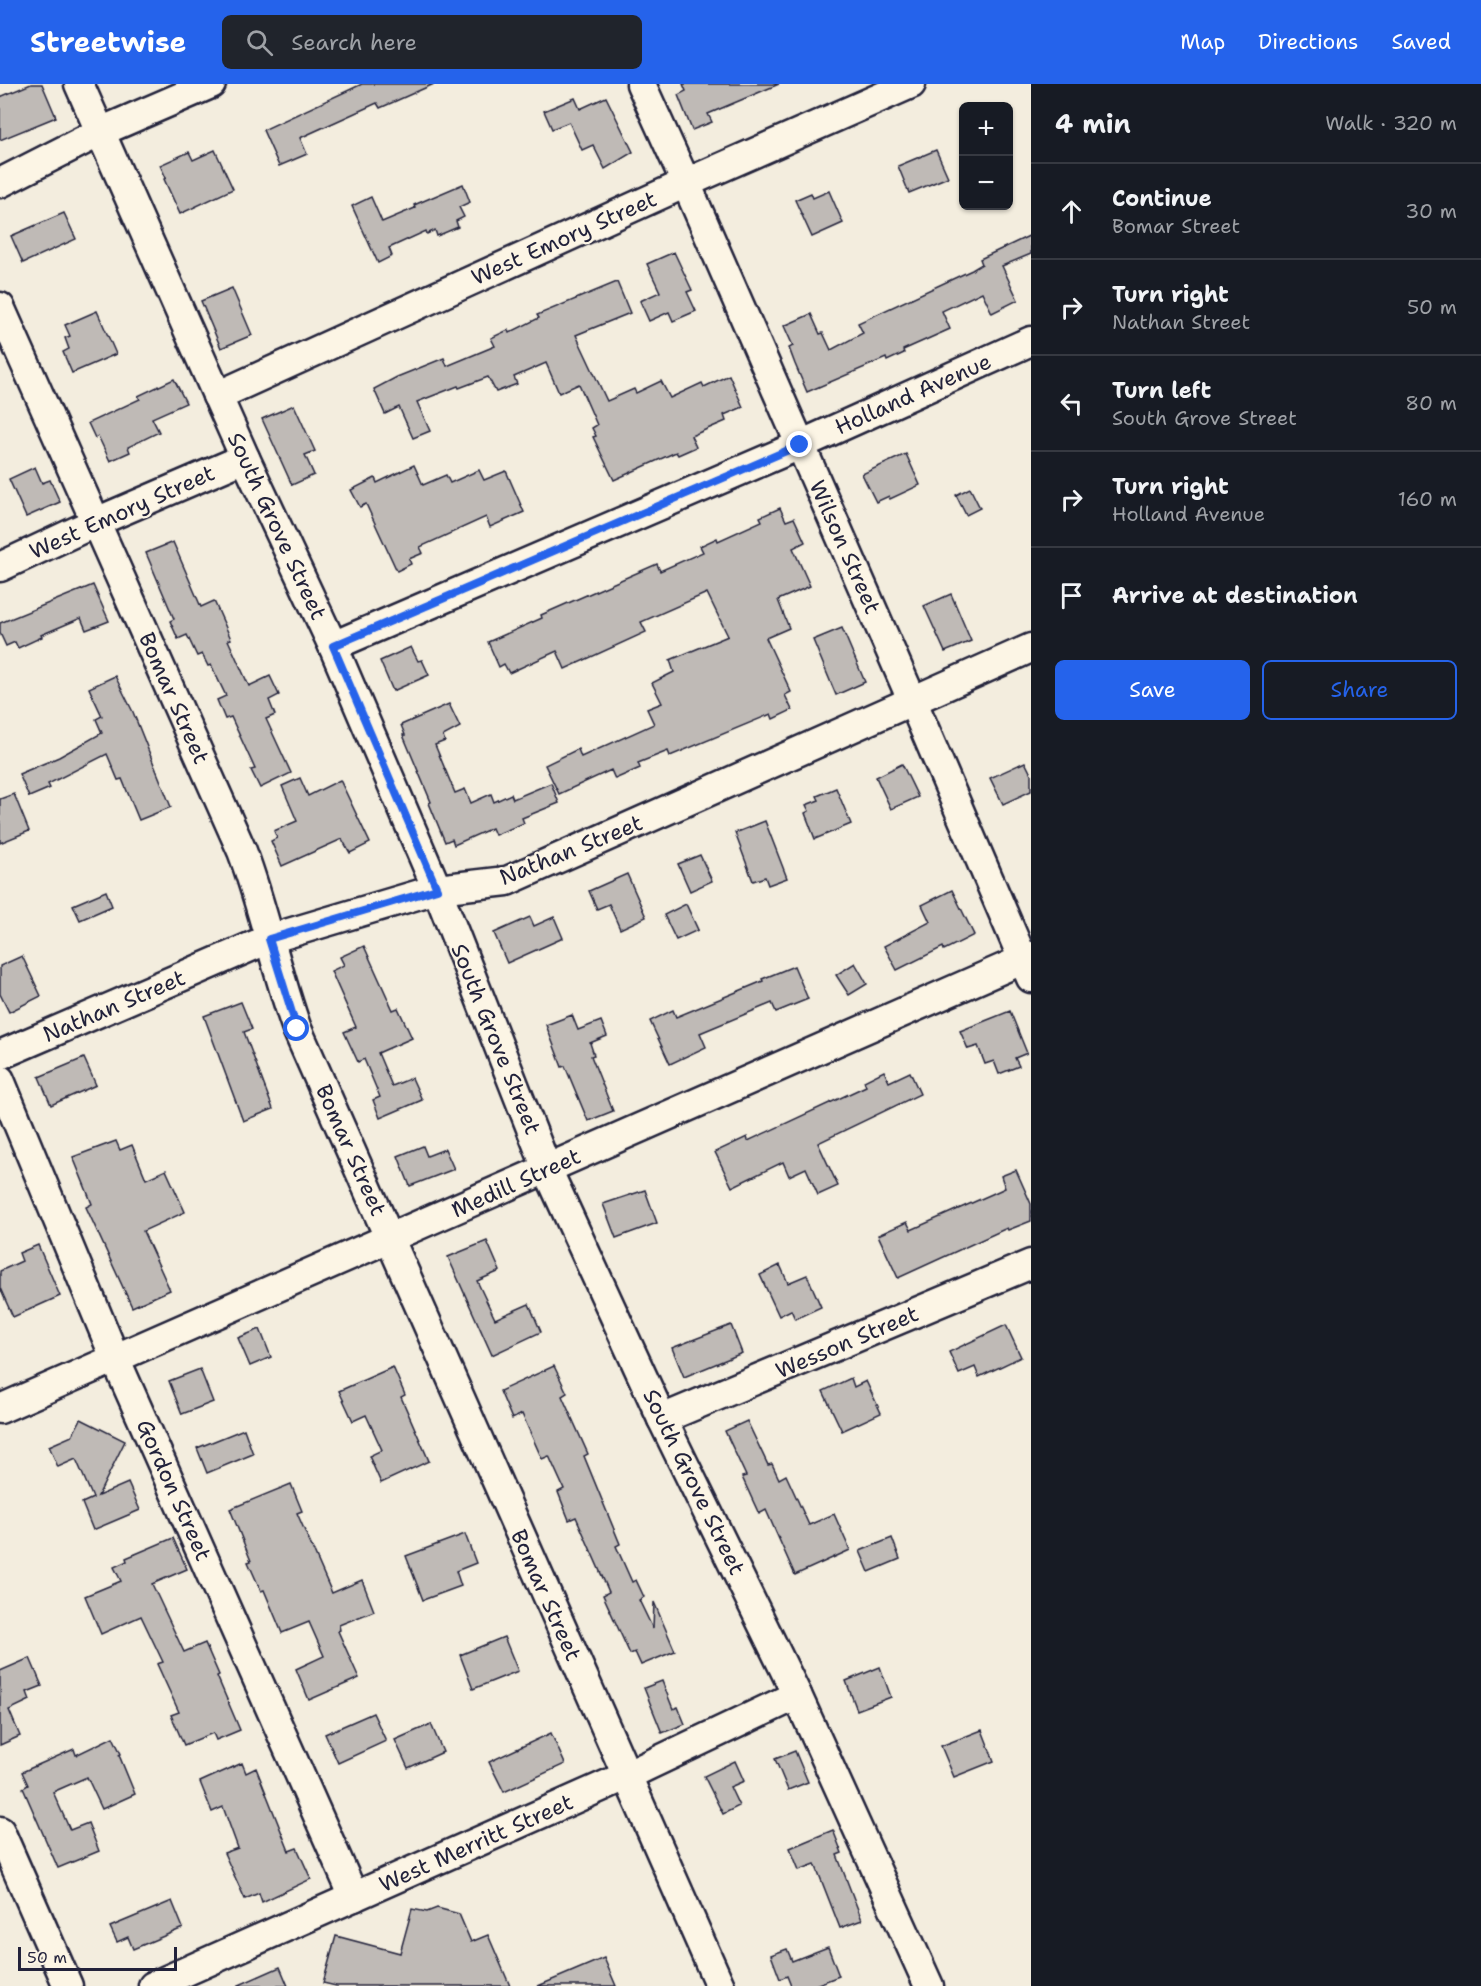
<!DOCTYPE html>
<meta charset="utf-8">
<style>
body{margin:0;font-family:"Shantell Sans",sans-serif;background:#20242c;color:#f1f3f6}
.controls{position:absolute;right:18px;top:18px;display:grid;overflow:hidden;border-radius:9px;box-shadow:0 2px 4px #0004}
.controls button{width:54px;height:54px;display:grid;place-items:center;padding:0;border:0;border-bottom:2px solid #363941;background:#171b24;color:#f1f3f6;font:30px sans-serif}
.scale{position:absolute;left:18px;bottom:15px;width:159px;box-sizing:border-box;padding-left:6px;border:3px solid #22223b;border-top:0;font-size:16px;line-height:21px;white-space:nowrap;color:#22223b;-webkit-text-stroke:4px #fcf5e5;paint-order:stroke}
.stop{position:absolute;width:18px;height:18px;margin:-14px;border:4px solid #2563eb;border-radius:50%;background:#fff}
.stop.end{background:#2563eb;border-color:#fff;box-shadow:0 2px 6px #0008}
.list{margin:0;padding:0;list-style:none}
h2{display:flex;justify-content:space-between;align-items:center;height:78px;margin:0;padding:0 24px;font-size:26px}
h2 small{font-size:20px;font-weight:400;color:#9ea1a6}
.list li{display:grid;grid-template-columns:39px 1fr auto;gap:18px;align-items:center;box-sizing:border-box;height:96px;padding:0 24px;border-top:2px solid #363941}
.list b{display:block;font-size:22px;white-space:nowrap}
.list p{margin:0;font-size:20px;white-space:nowrap;color:#9ea1a6}
.list em{font-size:20px;font-style:normal;color:#9ea1a6}
.actions{display:flex;gap:12px;padding:18px 24px}
.actions a{flex:1;padding:14px 0;border:2px solid #2563eb;border-radius:9px;text-align:center;font-size:21px;color:#2563eb}
.actions .main{background:#2563eb;color:#fff}
.icon{flex:none;width:33px;height:33px;fill:none;stroke:currentColor;stroke-width:2;stroke-linecap:round;stroke-linejoin:round}
.map{position:relative;flex:none;width:1031px;height:1902px;overflow:hidden}
header{display:flex;align-items:center;gap:36px;box-sizing:border-box;height:84px;padding:0 30px;background:#2563eb;color:#fff}
header strong{font-size:28px}
nav{display:flex;gap:33px;margin-inline-start:auto;font-size:21px}
.search{width:420px;height:54px;background:#20242c;display:flex;align-items:center;gap:15px;box-sizing:border-box;padding:0 21px;border-radius:9px;color:#9ea1a6;font-size:22px}
main{display:flex}
aside{flex:1;background:#171b24}
.map>svg:first-child{display:block}
.building{fill:#bfbab6;stroke:#22223b;stroke-width:1.5}
.lines{fill:none;stroke-linecap:round;stroke-linejoin:round}
.minor-casing{stroke:#22223b;stroke-width:33}
.minor{stroke:#fcf5e5;stroke-width:28}
.route{stroke:#2563eb;stroke-width:8}
.labels{text-anchor:middle;dominant-baseline:central;stroke-width:4.5;stroke-linejoin:round;paint-order:stroke}
.street-label{font-size:22px;fill:#22223b;stroke:#fcf5e5}
</style>
<header>
<strong>Streetwise</strong>
<div class="search"><svg class="icon" aria-label="search" viewBox="0 0 24 24"><circle cx="10" cy="10" r="6"/><path d="M15 15l6 6"/></svg>Search here</div>
<nav><a>Map</a><a>Directions</a><a>Saved</a></nav>
</header>
<main>
<div class="map">
<svg width="1031" height="1902" viewBox="0 0 1031 1902">
<rect width="100%" height="100%" fill="#f3edde"/>
<filter id="ink" filterUnits="userSpaceOnUse"><feTurbulence type="fractalNoise" baseFrequency=".0167" numOctaves="2"/><feDisplacementMap in="SourceGraphic" scale="12" xChannelSelector="R" yChannelSelector="G"/><feConvolveMatrix kernelMatrix="1 2 1 2 8 2 1 2 1" color-interpolation-filters="sRGB"/></filter>
<g filter="url(#ink)">
<!-- building -->
<g class="building">
<path d="M31,0h11l14,33 -56,23v-43z"/>
<path d="M362,0h72l-54,24 -3,-5 -77,35 7,16 -28,12 -16,-36z"/>
<path d="M683,0h96l-71,30 4,8 -20,8 -14,-35 8,-4z"/>
<path d="M606,13l27,55 -28,17 -12,-24 -11,5 -13,-28 -17,7 -8,-18 31,-13 5,11z"/>
<path d="M215,66l18,39 -53,25 -16,-35 2,-1 -6,-13 29,-13 4,8z"/>
<path d="M936,66l12,27 -39,16 -11,-27z"/>
<path d="M463,100l7,18 -11,5 5,10 -8,4 2,6 -21,9 -2,-6 -8,4 -1,-3 -37,17 3,8 -14,7 -26,-57 19,-9 11,25 33,-14 -1,-3z"/>
<path d="M829,107l14,32 -31,14 -17,-37 16,-7 2,5z"/>
<path d="M64,129l12,26 -53,24 -12,-27z"/>
<path d="M1031,151v19l-29,12 16,34 -26,13 -10,-21 -40,19 8,18 -47,21 1,3 -17,8 -1,-3 -79,34 -12,-28 -6,-16 4,-2 -9,-20 27,-12 9,20 3,-1 8,17 32,-17 -5,-10 114,-53 10,-6 -2,-5z"/>
<path d="M674,168l18,38 -5,2 9,19 -23,10 -4,-9 -20,9 -9,-20 20,-9 -13,-28z"/>
<path d="M617,198l13,31 -54,22 31,66 27,-12 2,4 25,-12 9,17 32,-15 2,4 25,-12 14,32 -19,8 2,6 -35,15 5,11 -18,8 -2,-3 -62,28 -21,-43 3,-1 -4,-8 5,-3 -18,-41 -20,9 -13,-30 -32,14 3,7 -21,8 -8,-15 -29,11 -1,-2 -41,16 13,29 -17,7 -14,-31 -14,7 -11,-25 23,-12 47,-19 3,8 48,-20 -4,-8 17,-8 1,3 30,-15 -2,-3z"/>
<path d="M232,204l20,47 -31,13 -20,-47z"/>
<path d="M97,227l19,43 -44,19 -9,-21 6,-3 -4,-11 5,-2 -5,-11z"/>
<path d="M174,295l12,24 -34,15 7,14 -31,15 2,5 -20,9 -12,-25 -3,2 -7,-15 52,-24 -2,-3z"/>
<path d="M294,321l21,46 -10,4 9,20 -22,10 -30,-66z"/>
<path d="M906,370l14,31 -30,14 -1,-3 -13,6 -14,-28z"/>
<path d="M414,381l9,20 23,-10 4,8 29,-13 5,10 22,-9 18,41 -34,15 -4,-10 -66,30 3,6 -14,6 2,5 -14,7 -31,-67 -6,3 -9,-17 24,-12 2,5z"/>
<path d="M35,383l7,16 8,-3 10,22 -34,15 -17,-38z"/>
<path d="M970,404l10,20 -14,7 -10,-20z"/>
<path d="M780,424l6,13 8,-3 11,24 -12,6 17,38 -32,14 11,28 -23,10 25,54 -6,3 7,15 -19,9 -2,-5 -101,42 -2,-5 -30,12 2,5 -25,11 -4,-9 -52,24 -14,-29 33,-16 3,8 73,-33 -7,-15 15,-6 -10,-20 22,-11 -4,-12 58,-24 -21,-43 -66,29 5,10 -81,37 -8,-18 -48,22 -5,-9 -5,3 -11,-25 54,-24 -1,-3 116,-51 3,7 43,-19 -3,-6 17,-8 1,3 44,-20 -2,-4z"/>
<path d="M173,458l28,65 13,-6 17,38 -3,1 21,46 21,-10 9,19 -10,5 6,15 -9,4 25,54 -31,15 -9,-18 4,-1 -24,-52 -6,2 -8,-19 9,-4 -15,-31 -3,1 -6,-12 -5,2 -10,-21 -9,4 -8,-18 4,-2 -28,-66z"/>
<path d="M93,501l16,36 -23,9 -5,-12 -40,17 1,2 -24,11 -3,-6 -9,4 -6,-13v-10z"/>
<path d="M951,510l20,47 -26,11 -21,-46z"/>
<path d="M842,544l23,54 -29,13 -23,-55z"/>
<path d="M411,563l7,14 4,-1 7,15 -36,16 -13,-30z"/>
<path d="M115,592l18,36 38,95 -32,13 -17,-41 -4,1 -11,-26 -59,30 2,4 -21,9 -10,-23 40,-17 43,-24 -6,-14 6,-3 -13,-28z"/>
<path d="M449,620l11,23 -17,9 2,5 -10,4 20,48 10,-4 6,14 20,-9 3,8 17,-8 2,5 38,-16 8,20 -37,15 2,5 -29,12 -3,-7 -38,17 -2,-6 -7,3 -16,-39 2,-1 -28,-67h2l-4,-10z"/>
<path d="M1025,678l6,12v17l-28,13 -13,-26z"/>
<path d="M902,680l16,33 -27,12 -15,-32z"/>
<path d="M300,694l8,18 32,-16 30,63 -20,10 -8,-14 -60,27 -11,-25 6,-3 -3,-7 23,-10 -15,-35z"/>
<path d="M836,704l15,36 -36,15 -10,-26 4,-2 -3,-6 13,-5 -2,-4z"/>
<path d="M14,710l15,37 -29,12v-44z"/>
<path d="M765,737l22,57 -19,7 -3,-8 -12,4 -18,-48z"/>
<path d="M700,771l12,26 -22,10 -12,-27z"/>
<path d="M627,790l19,43 -26,12 -11,-25 -12,5 -8,-18z"/>
<path d="M952,806l22,45 -30,15 -1,-3 -46,23 -13,-24 46,-24 -8,-17z"/>
<path d="M106,807l6,15 -32,14 -7,-15z"/>
<path d="M686,820l12,26 -22,10 -12,-25z"/>
<path d="M530,833l4,9 20,-9 9,21 -56,25 -13,-30z"/>
<path d="M364,862l29,64 5,-2 14,30 -34,15 14,33 20,-8 10,22 -42,18 -7,-18 7,-3 -16,-38 -6,3 -14,-30 12,-5 -25,-56 13,-6 -4,-8z"/>
<path d="M22,872l19,40 -32,16 -9,-18v-28z"/>
<path d="M855,879l12,21 -18,11 -13,-20z"/>
<path d="M794,882l14,33 -32,13 -4,-9 -72,30 6,14 -36,17 -20,-43 23,-11 3,7 87,-36 -1,-2z"/>
<path d="M241,918l11,27 -8,3 29,77 -30,12 -39,-105z"/>
<path d="M1010,927l17,42 -12,5 4,8 -20,8 -5,-13 -9,3 -7,-18 -10,3 -8,-18z"/>
<path d="M572,931l6,15 23,-9 6,15 -17,7 4,12 -3,1 22,55 -25,10 -23,-55 -3,1 -16,-42z"/>
<path d="M84,974l12,27 -45,20 -12,-28z"/>
<path d="M884,987l5,11 21,-10 10,22 -102,49 20,43 -20,9 -12,-27 -17,8 -6,-14 -51,25 -17,-35 32,-15 1,4 118,-55 -2,-5z"/>
<path d="M116,1057l4,9 12,-5 14,34 20,-9 19,42 -42,19 27,59 -38,17 -46,-100 6,-3 -19,-47z"/>
<path d="M423,1062l4,10 18,-7 9,20 -44,17 -12,-30z"/>
<path d="M1016,1086l15,34v17l-23,9 -1,-2 -109,50 -20,-43 29,-13 4,8 81,-36 13,-6 -4,-12z"/>
<path d="M645,1106l12,33 -41,15 -13,-34z"/>
<path d="M487,1157l13,30 -23,10 18,38 34,-15 12,28 -49,23 -44,-98z"/>
<path d="M38,1161l22,51 -47,21 -13,-29v-17l22,-10 -3,-8z"/>
<path d="M780,1181l8,18 19,-8 14,32 -26,12 -4,-9 -12,6 -19,-41z"/>
<path d="M731,1241l11,28 -58,24 -12,-29z"/>
<path d="M1006,1241l15,32 -42,20 -4,-10 -16,7 -10,-22z"/>
<path d="M260,1245l11,28 -21,9 -12,-28z"/>
<path d="M554,1282l13,27 -5,3 26,58 -4,2 36,88 -4,2 16,36 4,-2 8,17 -5,3 14,29 1,-27 21,49 -34,14 -6,-13 -5,2 -27,-59 6,-3 -33,-75 -7,3 -11,-28 6,-3 -15,-33 -7,3 -20,-45 -10,5 -12,-28z"/>
<path d="M393,1283l12,28 -4,2 28,64 -48,22 -12,-27 13,-6 -16,-35 -13,6 -14,-30z"/>
<path d="M200,1285l13,33 -31,12 -13,-33z"/>
<path d="M851,1294l3,9 12,-6 15,32 -39,18 -19,-40z"/>
<path d="M81,1335l44,22 -27,55 30,-13 12,27 -47,20 -11,-27 11,-5 -17,-39 -18,8 -9,-21 23,-10z"/>
<path d="M747,1337l21,44 4,-1 7,15 7,-4 23,50 25,-11 16,36 -55,25 -29,-65 -7,4 -17,-37 4,-1 -21,-45z"/>
<path d="M244,1345l9,25 -46,19 -10,-25z"/>
<path d="M291,1400l11,27 -5,2 35,80 30,-13 12,31 -35,14 1,5 -2,1 21,47 -50,22 -13,-31 28,-13 -15,-34 -27,11 -18,-43 -3,1 -13,-29 3,-1 -21,-52z"/>
<path d="M465,1450l11,29 -20,8 5,15 -38,14 -17,-44z"/>
<path d="M173,1454l14,31 -35,15 32,68 21,-9 14,32 -2,1 23,54 -24,10 -3,-7 -29,12 -13,-30 8,-3 -22,-48 6,-2 -22,-46 -40,18 -16,-38 36,-15 -7,-14 13,-6 -1,-3z"/>
<path d="M892,1454l8,21 -31,13 -9,-21z"/>
<path d="M504,1553l14,34 -45,18 -13,-34z"/>
<path d="M30,1574l12,28 -15,6 3,8 -21,10 11,26 -20,9v-74z"/>
<path d="M880,1583l11,30 -34,13 -11,-29z"/>
<path d="M662,1597l11,28 5,-2 7,17 -23,9 -18,-45z"/>
<path d="M373,1629l13,28 -48,22 -13,-29z"/>
<path d="M431,1640l12,28 -35,16 -13,-28z"/>
<path d="M982,1646l12,31 -40,16 -13,-31z"/>
<path d="M551,1649l14,31 -61,28 -15,-30z"/>
<path d="M113,1653l8,17 -2,1 16,39 -33,15 -15,-32 -34,15 17,38 18,-7 11,28 -41,17 -35,-80 5,-3 -6,-13 52,-23 2,6z"/>
<path d="M795,1667l13,31 -20,8 -13,-31z"/>
<path d="M735,1677l9,20 -14,6 9,19 -16,8 -19,-38z"/>
<path d="M242,1679l4,10 10,-5 33,83 8,-3 14,31 -49,23 -3,-9 -14,6 -21,-46 14,-5 -15,-41 -11,5 -12,-30z"/>
<path d="M833,1746l9,23 -5,2 25,65 -22,8 -25,-64 -16,6 -9,-22z"/>
<path d="M172,1817l11,27 -50,21 -5,-12 -11,5 -7,-15z"/>
<path d="M437,1824l22,6 12,28 17,-7 22,51h-174l-13,-3 13,-47 64,17 12,-44 15,3z"/>
<path d="M828,1863l11,29 -26,10h-22l-4,-10 -7,3 -9,-24 16,-6 5,12z"/>
<path d="M604,1874l12,28h-78z"/>
<path d="M280,1883l8,19h-51z"/>
</g>
<g class="lines">
<!-- minor casing -->
<g class="minor-casing">
<g id="minor">
<path d="M79,0l166,374 88,188 104,243 110,280 115,250 135,276 132,291"/>
<path d="M641,0l45,99 226,517 119,278"/>
<path d="M0,99l100,-51 111,-48"/>
<path d="M0,223l242,544c22,58 34,120 55,178l423,957"/>
<path d="M217,312l469,-213 225,-99"/>
<path d="M0,483l96,-45 149,-64"/>
<path d="M333,562l467,-201 231,-104"/>
<path d="M0,971l269,-116 168,-50 70,-8 524,-233"/>
<path d="M0,996l115,278 239,539"/>
<path d="M0,1325l1031,-453"/>
<path d="M662,1335l369,-155"/>
<path d="M0,1747l68,155"/>
<path d="M153,1902l473,-210 171,-81"/>
</g>
</g>
<!-- minor -->
<use href="#minor" class="minor"/>
</g>
</g>
<g class="lines" filter="url(#ink)">
<!-- route -->
<path class="route" d="M297,945l-28,-90 168,-50 -104,-243 467,-201"/>
</g>
<g class="labels">
<!-- street labels -->
<g class="street-label">
<text transform="translate(564 154) rotate(-24)">West Emory Street</text>
<text transform="translate(913 310) rotate(-24)">Holland Avenue</text>
<text transform="translate(122 428) rotate(-24)">West Emory Street</text>
<text transform="translate(277 442) rotate(65)">South Grove Street</text>
<text transform="translate(845 463) rotate(66)">Wilson Street</text>
<text transform="translate(174 614) rotate(66)">Bomar Street</text>
<text transform="translate(571 766) rotate(-22)">Nathan Street</text>
<text transform="translate(114 922) rotate(-23)">Nathan Street</text>
<text transform="translate(496 955) rotate(68)">South Grove Street</text>
<text transform="translate(351 1066) rotate(66)">Bomar Street</text>
<text transform="translate(516 1099) rotate(-24)">Medill Street</text>
<text transform="translate(847 1258) rotate(-23)">Wesson Street</text>
<text transform="translate(694 1398) rotate(64)">South Grove Street</text>
<text transform="translate(174 1406) rotate(66)">Gordon Street</text>
<text transform="translate(546 1511) rotate(66)">Bomar Street</text>
<text transform="translate(476 1759) rotate(-24)">West Merritt Street</text>
</g>
</g>
</svg>
<div class="controls">
<button>+</button>
<button>−</button>
</div>
<div class="scale">50 m</div>
<div class="stop" style="left:297px;top:945px"></div>
<div class="stop end" style="left:800px;top:361px"></div>
</div>
<aside>
<h2>4 min<small>Walk · 320 m</small></h2>
<ul class="list">
<li><svg class="icon" aria-label="ahead" viewBox="0 0 24 24"><path d="M12 20V5M6 11l6-6 6 6"/></svg><div><b>Continue</b><p>Bomar Street</p></div><em>30 m</em></li>
<li><svg class="icon" aria-label="right" viewBox="0 0 24 24"><path d="M7 20v-9h11M14 6l5 5-5 5"/></svg><div><b>Turn right</b><p>Nathan Street</p></div><em>50 m</em></li>
<li><svg class="icon" aria-label="left" viewBox="0 0 24 24"><path d="M17 20v-9H6M10 6l-5 5 5 5"/></svg><div><b>Turn left</b><p>South Grove Street</p></div><em>80 m</em></li>
<li><svg class="icon" aria-label="right" viewBox="0 0 24 24"><path d="M7 20v-9h11M14 6l5 5-5 5"/></svg><div><b>Turn right</b><p>Holland Avenue</p></div><em>160 m</em></li>
<li><svg class="icon" aria-label="arrive" viewBox="0 0 24 24"><path d="M6 21V4h12l-3 4 3 4H6"/></svg><div><b>Arrive at destination</b></div></li>
</ul>
<div class="actions"><a class="main">Save</a><a>Share</a></div>
</aside>
</main>
